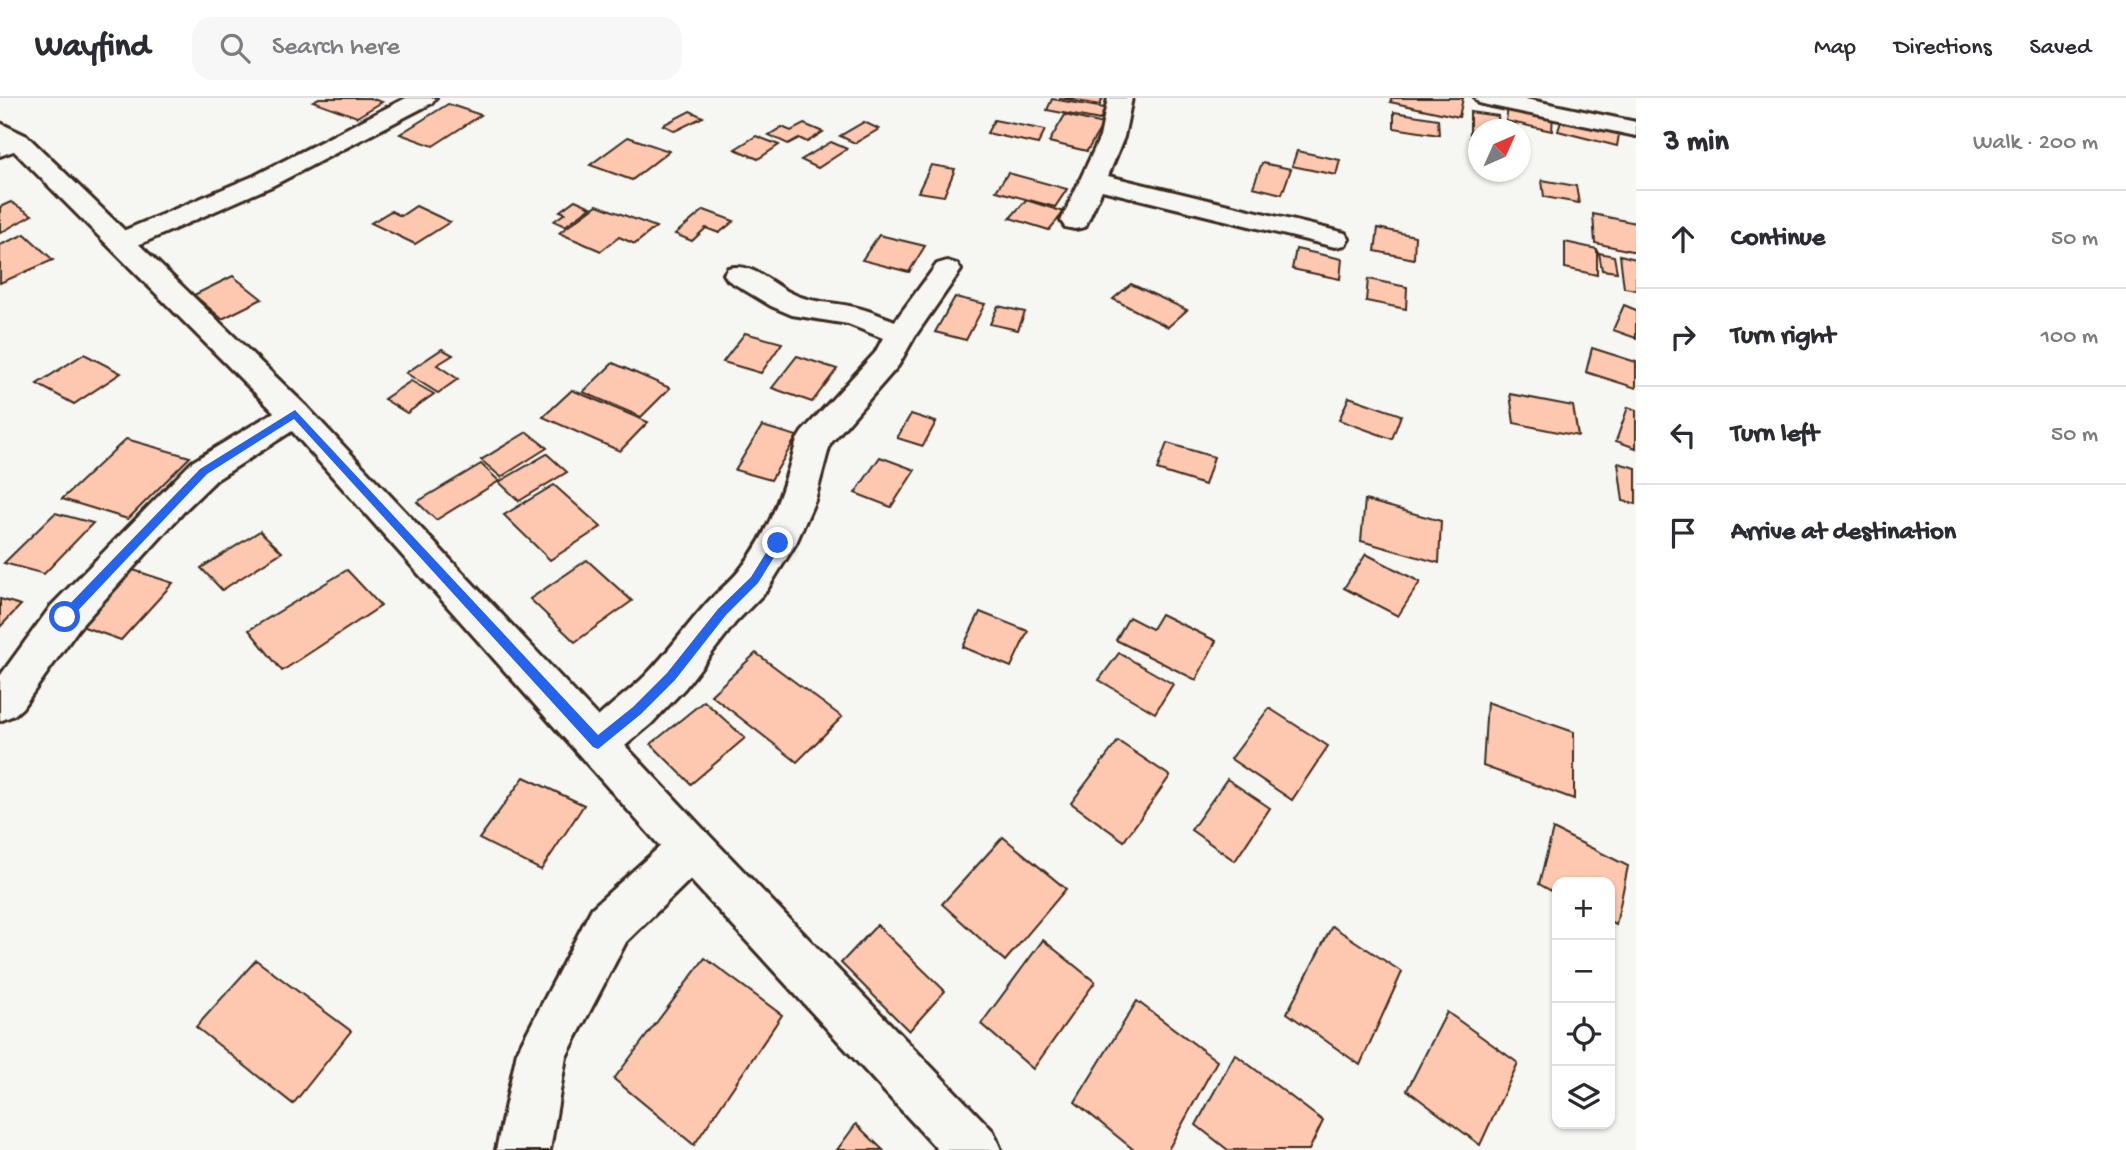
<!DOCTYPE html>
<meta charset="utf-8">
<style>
body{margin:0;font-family:"Gochi Hand",sans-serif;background:#f7f7f7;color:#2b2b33}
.controls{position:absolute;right:21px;bottom:21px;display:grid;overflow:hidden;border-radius:14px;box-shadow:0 2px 5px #0004}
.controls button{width:63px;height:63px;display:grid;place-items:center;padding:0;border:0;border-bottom:2px solid #e1e1e2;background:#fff;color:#2b2b33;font:35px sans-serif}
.compass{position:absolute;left:1468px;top:21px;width:63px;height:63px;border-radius:50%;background:#fff;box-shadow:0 2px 5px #0004;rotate:45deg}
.stop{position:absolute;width:21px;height:21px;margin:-16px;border:5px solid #2563eb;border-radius:50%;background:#fff}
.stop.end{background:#2563eb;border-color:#fff;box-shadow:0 2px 7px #0008}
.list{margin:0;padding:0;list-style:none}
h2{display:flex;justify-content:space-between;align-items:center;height:91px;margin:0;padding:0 28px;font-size:30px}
h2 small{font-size:23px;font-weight:400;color:#7c7c81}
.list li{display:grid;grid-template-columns:46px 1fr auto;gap:21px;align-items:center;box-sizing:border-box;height:98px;padding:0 28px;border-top:2px solid #e1e1e2}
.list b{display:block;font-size:26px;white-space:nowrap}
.list em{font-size:23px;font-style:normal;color:#7c7c81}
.icon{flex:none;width:38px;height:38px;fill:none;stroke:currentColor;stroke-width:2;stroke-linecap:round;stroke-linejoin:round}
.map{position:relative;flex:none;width:1636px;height:1052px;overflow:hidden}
header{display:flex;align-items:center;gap:42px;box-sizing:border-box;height:98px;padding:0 35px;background:#fff;border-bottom:2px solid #e1e1e2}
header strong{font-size:33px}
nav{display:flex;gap:38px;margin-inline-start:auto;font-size:24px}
.search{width:490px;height:63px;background:#f7f7f7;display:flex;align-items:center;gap:18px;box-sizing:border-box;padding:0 24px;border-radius:21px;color:#7c7c81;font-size:26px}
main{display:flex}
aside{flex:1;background:#fff}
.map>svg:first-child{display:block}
.building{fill:#fdc8af;stroke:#3b2a1e;stroke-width:2}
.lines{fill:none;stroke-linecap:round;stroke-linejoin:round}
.minor-casing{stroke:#3b2a1e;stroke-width:6}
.major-casing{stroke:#3b2a1e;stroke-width:6}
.minor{fill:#f6f6f2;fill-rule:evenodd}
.major{fill:#f6f6f2;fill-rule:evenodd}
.route{fill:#2563eb}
</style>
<header>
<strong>Wayfind</strong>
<div class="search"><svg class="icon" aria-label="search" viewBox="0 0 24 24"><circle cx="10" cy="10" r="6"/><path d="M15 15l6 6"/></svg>Search here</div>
<nav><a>Map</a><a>Directions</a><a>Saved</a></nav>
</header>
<main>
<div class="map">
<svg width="1636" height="1052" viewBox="0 0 1636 1052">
<rect width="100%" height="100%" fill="#f6f6f2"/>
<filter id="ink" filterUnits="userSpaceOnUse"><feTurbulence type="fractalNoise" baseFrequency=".0143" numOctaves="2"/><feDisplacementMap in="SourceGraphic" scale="14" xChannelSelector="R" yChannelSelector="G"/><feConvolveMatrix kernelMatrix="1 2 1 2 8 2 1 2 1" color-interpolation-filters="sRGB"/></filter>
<g filter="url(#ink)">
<!-- building -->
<g class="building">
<path d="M319,0h51l12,4 -25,15 -44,-16z"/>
<path d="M1059,0h44l-3,7z"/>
<path d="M1392,0h71l-4,19 -69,-15z"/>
<path d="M1052,1l53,9 -5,12 -53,-10z"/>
<path d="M448,6l33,11 -48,31 -33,-12z"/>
<path d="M1508,8l45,9 -1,16 -46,-10z"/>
<path d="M690,13l13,6 -28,14 -12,-6z"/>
<path d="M1394,14l44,7 1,16 -45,-7z"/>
<path d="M1470,14l28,4 1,14h-21v10l-8,-2z"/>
<path d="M1065,17l38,9 -16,27 -38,-9z"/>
<path d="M1563,17l57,14 -3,17 -59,-15z"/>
<path d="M994,22l51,10 -7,14 -51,-11z"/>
<path d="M864,24l15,7 -24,14 -15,-7z"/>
<path d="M804,26l19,8 -16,10 -8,-4 -11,6 -19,-9 13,-8 9,4z"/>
<path d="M756,38l23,9 -21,14 -23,-10z"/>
<path d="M628,39l41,14 -37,29 -42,-15z"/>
<path d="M831,44l16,7 -29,19 -17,-8z"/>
<path d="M1297,53l43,9 -4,15 -44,-9z"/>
<path d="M1262,65l29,6 -9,25 -29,-7z"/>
<path d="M931,67l24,4 -11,27 -26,-4z"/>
<path d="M1008,75l59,16 -12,18 -59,-16z"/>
<path d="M1542,82l34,6 3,17 -35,-6z"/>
<path d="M575,102l16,7 -26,19 -11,-5 11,-8 -5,-2z"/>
<path d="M1026,102l38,12 -15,18 -39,-12z"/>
<path d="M11,104l21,13 -32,18v-26z"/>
<path d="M597,107l59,22 -21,17 -16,-7 -18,14 -42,-18z"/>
<path d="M416,108l34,16 -35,22 -44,-21 20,-12 10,5z"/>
<path d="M704,112l30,11 -15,12 -13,-5 -14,13 -17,-7z"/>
<path d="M1593,116l43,9v29l-41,-9z"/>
<path d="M1378,130l37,8 -1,23 -39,-8z"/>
<path d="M25,136l28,26 -53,23v-38z"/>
<path d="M879,137l46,11 -16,26 -47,-12z"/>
<path d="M1565,144l32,7v26l-32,-7z"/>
<path d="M1296,151l46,10 -2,20 -48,-10z"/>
<path d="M1599,155l15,3 3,16 -15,-2z"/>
<path d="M1620,157l16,4v31l-12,-2z"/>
<path d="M233,178l29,23 -40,20 -28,-24z"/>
<path d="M1368,181l39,8 -1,22 -40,-8z"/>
<path d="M1131,186l56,26 -19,17 -55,-28z"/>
<path d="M955,199l30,7 -19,36 -31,-8z"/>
<path d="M1624,207l12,5v28l-23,-8z"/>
<path d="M998,208l27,6 -7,18 -28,-6z"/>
<path d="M745,235l37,10 -21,30 -38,-11z"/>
<path d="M1592,250l44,14v26l-50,-16z"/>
<path d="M442,251l11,6 -16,10 21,14 -20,14 -32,-20z"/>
<path d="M84,256l37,19 -47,31 -37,-20z"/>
<path d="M797,258l40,13 -25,33 -40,-14z"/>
<path d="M613,265l57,25 -29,29 -58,-25z"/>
<path d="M411,283l23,13 -27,19 -23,-14z"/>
<path d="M572,292l76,32 -28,29 -77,-34z"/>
<path d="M1510,296l63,12 5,30 -64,-13z"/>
<path d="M1349,299l52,18 -9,24 -53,-19z"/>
<path d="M1628,309l8,3v38l-20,-7z"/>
<path d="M911,316l25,8 -13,24 -26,-8z"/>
<path d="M762,328l35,10 -26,44 -36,-10z"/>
<path d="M527,334l20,16 -46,29 -20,-17z"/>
<path d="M126,341l64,18 -62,62 -66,-20z"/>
<path d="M1167,345l47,14 -9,28 -48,-15z"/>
<path d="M547,356l20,18 -48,29 -20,-19z"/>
<path d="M880,359l35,13 -24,37 -36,-14z"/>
<path d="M1618,365l18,5v36l-13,-3z"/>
<path d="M481,366l18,17 -63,39 -19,-18z"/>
<path d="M554,387l47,42 -51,33 -46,-45z"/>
<path d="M1365,402l76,21 -2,42 -78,-22z"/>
<path d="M55,415l38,10 -49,51 -40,-11z"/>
<path d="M260,433l22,21 -60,38 -21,-22z"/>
<path d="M1366,456l54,28 -22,34 -54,-28z"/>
<path d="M587,462l45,41 -57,41 -45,-43z"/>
<path d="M121,468l52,17 -52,57 -54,-19z"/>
<path d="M347,472l34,36 -99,65 -33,-41z"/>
<path d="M0,501l21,6 -21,22z"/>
<path d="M980,514l48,19 -17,36 -48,-20z"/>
<path d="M1161,516l55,27 -20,39 -80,-40 13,-23 23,12z"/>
<path d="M756,555l86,64 -45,45 -86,-67z"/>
<path d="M1119,555l54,31 -18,29 -56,-33z"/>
<path d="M704,603l41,37 -54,46 -40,-40z"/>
<path d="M1487,604l87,30v67l-91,-33z"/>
<path d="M1269,610l59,38 -36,54 -61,-41z"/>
<path d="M1118,643l52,35 -46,65 -53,-38z"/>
<path d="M524,679l60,28 -43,65 -62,-31z"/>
<path d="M1227,681l43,29 -35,53 -44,-31z"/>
<path d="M1553,731l75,37 -12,59 -6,-3v-40h-53v12l-18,-10z"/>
<path d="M1003,739l63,52 -61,72 -63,-57z"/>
<path d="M877,827l68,66 -36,40 -68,-68z"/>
<path d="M1332,828l70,46 -42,93 -73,-52z"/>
<path d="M1043,842l52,42 -62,87 -52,-45z"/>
<path d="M705,860l77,57 -88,130 -80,-66z"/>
<path d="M256,862l95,71 -58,73 -97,-77z"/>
<path d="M1137,903l80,60 -49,89h-34l-59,-48z"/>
<path d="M1447,914l71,51 -38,82 -73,-55z"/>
<path d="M1235,956l88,67 -14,29h-81l-32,-25z"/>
<path d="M856,1026l27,26h-46z"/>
</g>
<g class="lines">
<!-- minor casing -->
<g class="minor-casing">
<g id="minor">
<path d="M406,0h30l-4,5 -160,83 -141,62 -10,2 -10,-2 -4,-6 4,-6 143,-60z"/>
<path d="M1108,0h24l-8,39 -16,39 237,57 4,6 -4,6 -10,2 -233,-57 -17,37 -10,2 -10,-2 -4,-6 39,-84z"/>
<path d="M1475,0h46l115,24v14l-149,-31 -8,-2z"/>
<path d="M18,36l9,2 3,5 -3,5 -27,10v-16z"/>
<path d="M947,163l10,3 4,6 -46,66 -17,30 -68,78 -15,56 -19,43 -29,47 -32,33 -50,65 -34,36 -38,32 -15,6 -15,-6 -6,-13c10,-22 49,-48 68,-67 23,-23 41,-50 63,-74 11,-12 25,-22 34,-35 30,-38 42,-81 55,-127l5,-8 73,-79 8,-15 -35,-14 -56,-9 -21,-9 -43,-26 -4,-6 4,-6c24,-6 42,15 63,25 19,10 42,9 63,14 14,3 28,9 41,14l42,-57z"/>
<path d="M295,305l11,3 5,8 -5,8 -90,58 -29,28 -108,120 -57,80 -8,7 -14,6v-45l51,-70 141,-144 92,-56z"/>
<path d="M691,729l16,6 6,15 -6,15 -81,79 -60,115 -16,93h-54l21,-98 75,-144 83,-75z"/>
</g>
</g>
<!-- major casing -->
<g class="major-casing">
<path id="major" d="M0,25l27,13 279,270 401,427 286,298 8,19h-63l-263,-287 -391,-441 -275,-276 -9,-5z"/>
</g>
<!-- minor -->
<use href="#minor" class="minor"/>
<!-- major -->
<use href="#major" class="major"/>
</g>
</g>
<!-- route -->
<path class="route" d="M295,312l303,325 35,-28 34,-34 51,-64 33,-32 23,-37 4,-1 5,4 -25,40 -32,32 -51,65 -34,34 -43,35 -5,-2 -299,-328 -87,55 -138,146h-8v-7l139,-144z"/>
</svg>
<div class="controls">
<button>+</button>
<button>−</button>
<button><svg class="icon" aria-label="locate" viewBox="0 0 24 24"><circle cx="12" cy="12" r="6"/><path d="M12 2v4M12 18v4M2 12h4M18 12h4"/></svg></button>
<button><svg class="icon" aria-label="layers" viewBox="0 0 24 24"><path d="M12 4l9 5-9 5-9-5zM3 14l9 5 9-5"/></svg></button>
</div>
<svg class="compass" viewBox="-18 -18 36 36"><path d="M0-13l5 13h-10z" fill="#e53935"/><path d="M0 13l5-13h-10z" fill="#7c7c81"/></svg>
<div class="stop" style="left:65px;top:519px"></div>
<div class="stop end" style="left:778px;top:445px"></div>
</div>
<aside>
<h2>3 min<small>Walk · 200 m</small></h2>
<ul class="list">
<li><svg class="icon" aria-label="ahead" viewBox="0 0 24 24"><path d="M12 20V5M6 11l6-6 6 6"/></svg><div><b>Continue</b></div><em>50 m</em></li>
<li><svg class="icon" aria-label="right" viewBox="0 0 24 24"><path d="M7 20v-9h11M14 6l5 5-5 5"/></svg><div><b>Turn right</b></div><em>100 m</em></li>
<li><svg class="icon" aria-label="left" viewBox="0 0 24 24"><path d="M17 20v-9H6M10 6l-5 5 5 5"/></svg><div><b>Turn left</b></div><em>50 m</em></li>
<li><svg class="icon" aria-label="arrive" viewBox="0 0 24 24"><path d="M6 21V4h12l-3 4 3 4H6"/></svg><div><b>Arrive at destination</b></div></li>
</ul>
</aside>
</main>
